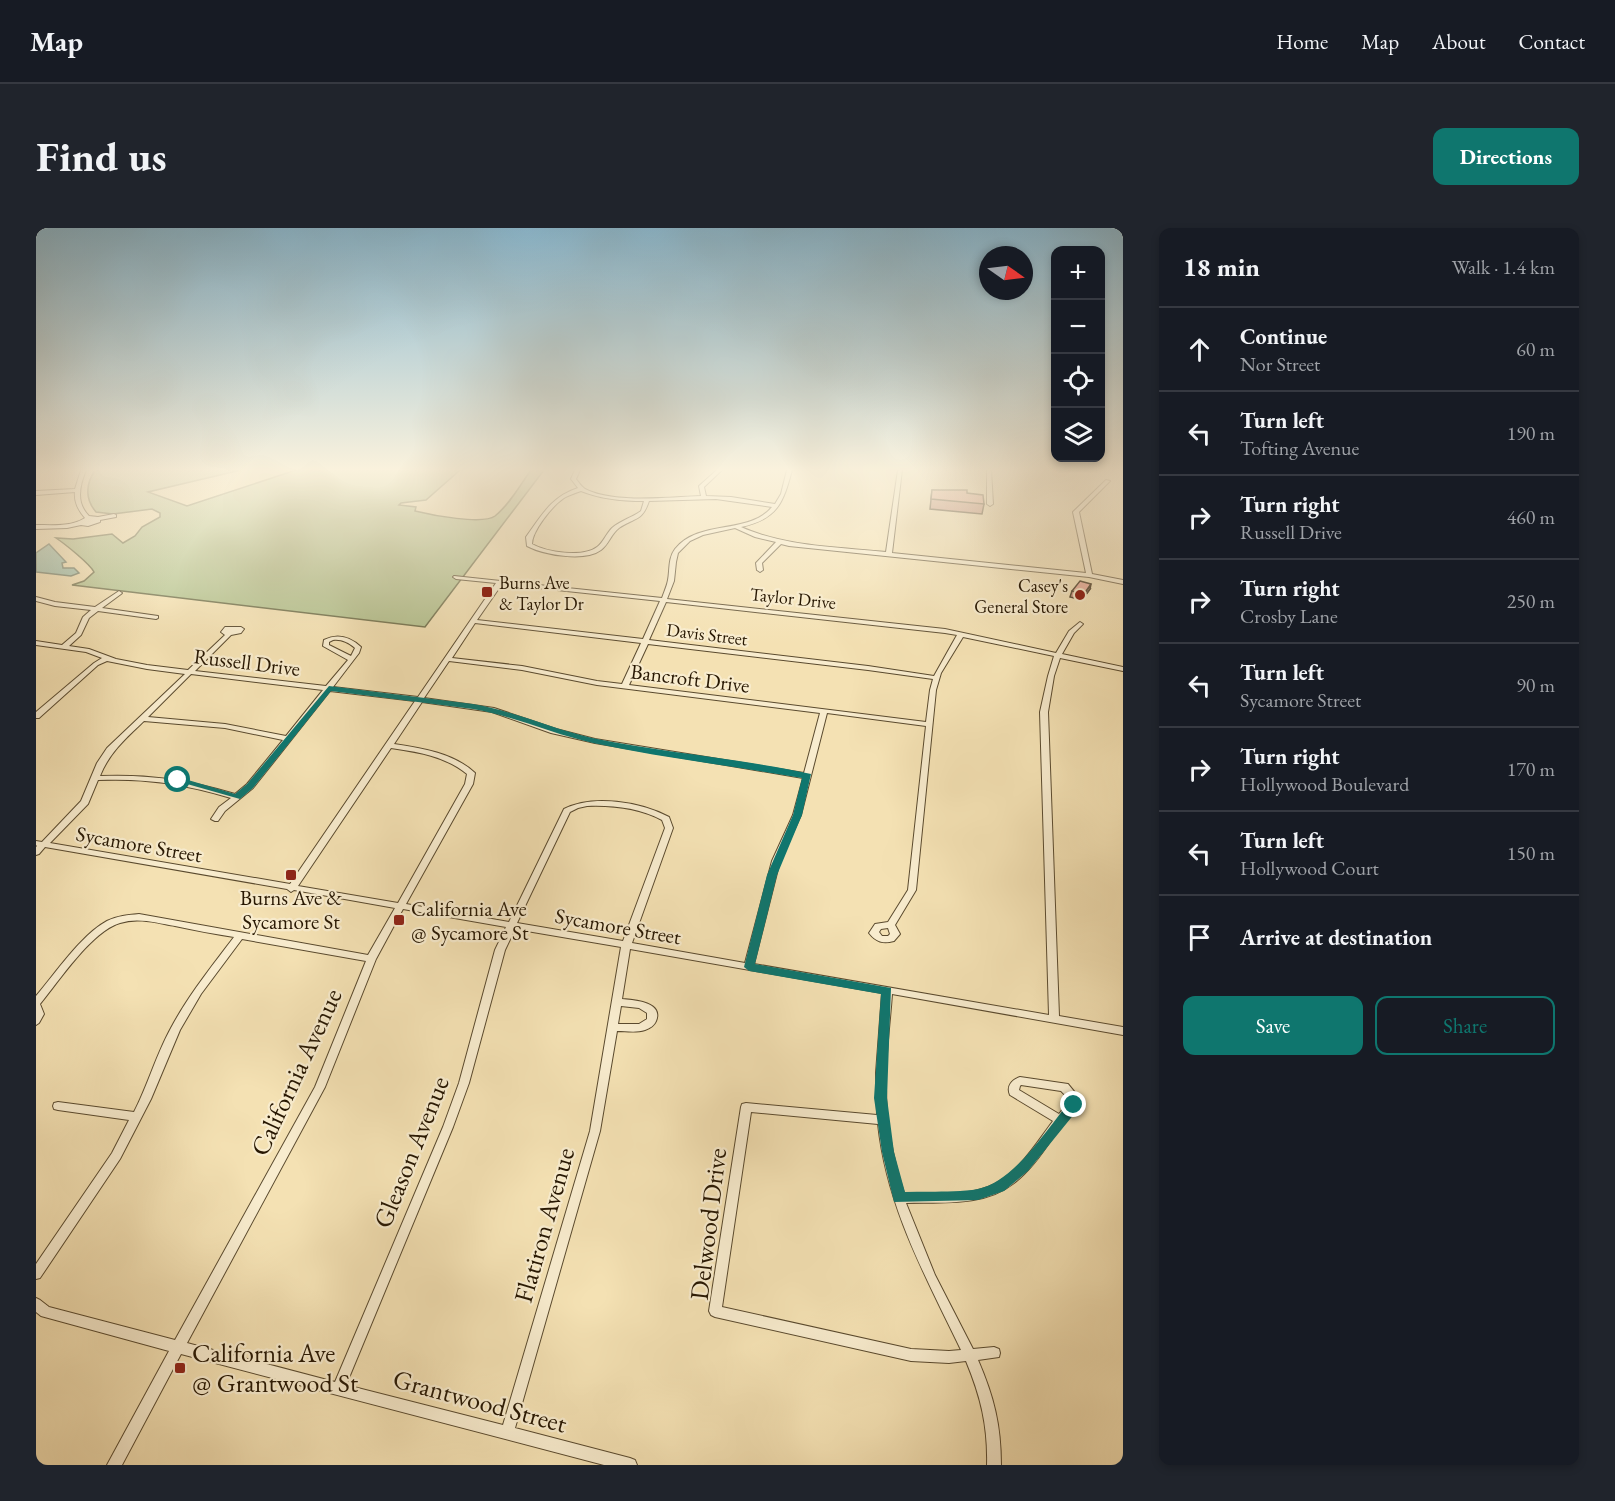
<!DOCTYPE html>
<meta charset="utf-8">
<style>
body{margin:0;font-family:"EB Garamond",serif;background:#20242c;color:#f1f3f6}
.controls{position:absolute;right:18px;top:18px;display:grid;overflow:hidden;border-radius:12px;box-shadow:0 3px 9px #0003}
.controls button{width:54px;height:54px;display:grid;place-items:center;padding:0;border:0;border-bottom:2px solid #363941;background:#171b24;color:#f1f3f6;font:30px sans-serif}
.compass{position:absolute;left:943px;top:18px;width:54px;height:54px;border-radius:50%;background:#171b24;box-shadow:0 3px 9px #0003;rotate:104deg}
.stop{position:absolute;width:18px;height:18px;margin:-14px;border:4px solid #0f766e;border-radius:50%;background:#fff}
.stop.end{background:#0f766e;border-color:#fff;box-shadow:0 2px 6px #0008}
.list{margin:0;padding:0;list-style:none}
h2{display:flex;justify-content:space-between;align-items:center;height:78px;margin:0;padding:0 24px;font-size:26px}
h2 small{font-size:20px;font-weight:400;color:#9ea1a6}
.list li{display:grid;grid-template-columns:39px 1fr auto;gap:18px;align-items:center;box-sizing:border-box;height:84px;padding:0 24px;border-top:2px solid #363941}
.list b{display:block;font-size:22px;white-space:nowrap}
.list p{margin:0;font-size:20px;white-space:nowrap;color:#9ea1a6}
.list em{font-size:20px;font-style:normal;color:#9ea1a6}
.actions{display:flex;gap:12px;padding:18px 24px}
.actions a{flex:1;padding:14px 0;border:2px solid #0f766e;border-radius:12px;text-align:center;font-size:21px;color:#0f766e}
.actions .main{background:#0f766e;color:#fff}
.icon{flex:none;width:33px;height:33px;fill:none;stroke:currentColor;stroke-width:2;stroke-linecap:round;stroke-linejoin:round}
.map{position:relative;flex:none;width:1087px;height:1237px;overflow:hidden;border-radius:12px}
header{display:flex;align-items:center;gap:36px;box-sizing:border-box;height:84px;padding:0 30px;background:#171b24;border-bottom:2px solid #363941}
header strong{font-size:28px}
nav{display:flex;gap:33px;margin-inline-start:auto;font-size:21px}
.intro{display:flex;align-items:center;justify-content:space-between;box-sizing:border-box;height:144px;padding:0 36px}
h1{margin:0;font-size:42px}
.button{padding:15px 27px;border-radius:12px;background:#0f766e;color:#fff;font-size:21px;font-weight:700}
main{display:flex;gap:36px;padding:0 36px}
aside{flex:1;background:#171b24;border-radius:12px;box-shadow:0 3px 9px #0003}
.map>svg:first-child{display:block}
.green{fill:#b5c491;stroke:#6e6e4a;stroke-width:1.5}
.water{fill:#9cbeab;stroke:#6d7b67;stroke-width:1.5}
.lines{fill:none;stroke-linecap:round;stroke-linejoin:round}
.minor-casing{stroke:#5a4a2e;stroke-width:2}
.minor{fill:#f8ecce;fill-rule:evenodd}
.wall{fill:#c58678;stroke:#271702;stroke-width:1.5}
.shaded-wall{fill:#a06d61;stroke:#271702;stroke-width:1.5}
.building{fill:#e59c8b;stroke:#271702;stroke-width:1.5}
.route{fill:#0f766e}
.poi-dot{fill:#8f2418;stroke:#f8ecce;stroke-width:2}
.labels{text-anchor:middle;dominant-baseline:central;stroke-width:4.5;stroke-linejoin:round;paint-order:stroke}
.far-poi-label{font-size:18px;fill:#271702;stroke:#f8ecce;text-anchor:start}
.far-street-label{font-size:18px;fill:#271702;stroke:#f8ecce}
.street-label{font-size:21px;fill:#271702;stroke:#f8ecce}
.poi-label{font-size:21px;fill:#271702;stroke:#f8ecce}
.near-street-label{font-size:26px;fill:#271702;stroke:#f8ecce}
.near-poi-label{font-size:26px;fill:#271702;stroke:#f8ecce;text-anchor:start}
</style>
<header>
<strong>Map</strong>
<nav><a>Home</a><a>Map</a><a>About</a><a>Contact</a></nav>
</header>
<div class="intro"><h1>Find us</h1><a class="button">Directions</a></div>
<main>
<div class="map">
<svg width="1087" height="1237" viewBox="0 0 1087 1237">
<rect width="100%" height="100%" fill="#f4e1b3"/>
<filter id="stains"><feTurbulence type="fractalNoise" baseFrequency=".00333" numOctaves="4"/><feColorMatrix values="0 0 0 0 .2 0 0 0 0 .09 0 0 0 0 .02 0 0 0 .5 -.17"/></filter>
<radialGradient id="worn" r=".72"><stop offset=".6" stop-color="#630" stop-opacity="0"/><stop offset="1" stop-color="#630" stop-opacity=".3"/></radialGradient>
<!-- green -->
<path class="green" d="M59,242h146l-93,22 39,14 109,-36h164l-34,30 -25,3 -2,2 17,2 -1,4c16,4 68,14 80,5 15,-12 25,-31 36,-46h13l-119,157 -353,-42 12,-4 10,-9c-4,-8 -29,-28 -38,-34l17,1 39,-5 11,9 12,-7 7,-9 18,-10v-4l-8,-4 -39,5 -17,-2c-11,-13 -10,-28 -1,-42z"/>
<!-- water -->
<path class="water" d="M13,316l17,18 -4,1 1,5h11l5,5 -8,3 -35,-4v-19z"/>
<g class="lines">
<!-- minor casing -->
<g class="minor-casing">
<g id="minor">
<path d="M45,242h5c-7,17 -10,33 3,46l9,1 16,-3 2,1v2l-16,3v2l-12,4 -7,-1 -14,3 -31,1v-4c16,0 35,2 49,-7 -7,-8 -11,-16 -10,-26l-39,3v-4l39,-2z"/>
<path d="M539,242h5l-4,9c3,4 5,7 9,10 29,15 84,8 116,7l-2,-10 18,-16h5l-18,17 2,9 25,1 44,7 6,-10 6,-24h5c-9,34 -15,49 -51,57 45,20 96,20 145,25l12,-82h4l-10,83 194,20 -13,-61 33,-32 4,1 -31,31 13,62 31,6v4l-34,-7 -300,-31 -8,-2 -19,19 1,7 -3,2 -3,-2 -1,-7 20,-21 -21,-5 -20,-9 -32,7 -13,6 -12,12 -2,9 -2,19 -7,18 278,30 111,24 13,-22 11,-9 3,2 -9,9 -12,21 61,13v4l-63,-13 -6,18 -6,36 11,304 64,11v8l-231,-41c-2,31 -7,62 -6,94 0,35 7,71 18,105 27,0 58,4 84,-6 29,-11 47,-42 65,-66l-43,-26c-4,-9 2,-15 10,-18l48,7 13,16c-8,13 -19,25 -28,37 -11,17 -23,34 -39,46 -30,24 -72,19 -108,20l29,72 38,74 21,-2 5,2 1,4 -1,4 -21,3c16,37 23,65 23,105h-14c1,-38 -6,-68 -21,-104l-17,2 -38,-2 -196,-44 -4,-2 -2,-4 32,-204 1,-3 4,-1 131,12 -1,-42 6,-80 -252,-44 -8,50c12,1 42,3 34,22 -2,5 -6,7 -11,9 -9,3 -19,1 -28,1l-17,100 -85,297 115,30 5,2 2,5h-33l-423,-111 -59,111h-15l62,-114 -128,-35 -5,-4v-14l4,2 9,7 126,33 140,-253 51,-126 -124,-22 -41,55 -21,36 -29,69 -31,60 -80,119 -4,1v-15l76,-111 17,-33 -71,-10 -4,-1 -1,-3 1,-3 4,-1 76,10c14,-27 22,-57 37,-84 17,-32 41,-62 63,-91 -20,-3 -40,-7 -59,-11 -18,-3 -37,-9 -55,-3 -28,8 -61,58 -80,81l4,10 -5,9 -3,2v-29c19,-22 45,-61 71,-75 10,-5 21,-6 32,-7l229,41 27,-47 -101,-18 -3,2 -4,-3 -242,-42 -6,7 -3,1v-8l1,-1 -1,-1v-4l6,1 39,-41 16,-38 10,-15 78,-74 -38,-5 -40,-8 -9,4 -59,53h-3v-6l58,-49 8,-5 -16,-6 -50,-7v-4l26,4 14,-12 7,-16 8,-7 -36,-4 -19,-5v-4l19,5 40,5 24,-16 3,2 -1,1 -19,14 56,8v2l-2,1 -58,-8 -9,7 -8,17 -12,11 20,3 27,10 31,6 41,5 37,-35 -4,-3 4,-5h16l3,2 -3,4 -10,2 -36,36 131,15 22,-26 -25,-14 1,-6c14,-7 26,-3 37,7l-2,6 -26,34 85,10 78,-114 -40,-4 -3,-2 1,-1 208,22c2,-6 5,-12 6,-18 2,-10 0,-22 7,-31 24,-30 74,-14 97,-42l-56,-8 -67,2c-7,21 -14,16 -30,27 -8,6 -10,16 -18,22 -16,12 -57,5 -74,-4l-1,-9c16,-22 25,-40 52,-49l-7,-9zM545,263c20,8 41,10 63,10l-3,10c-10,7 -21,10 -29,17 -6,6 -9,15 -15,19 -14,11 -51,5 -65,-3 0,-13 20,-38 32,-46 5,-3 11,-5 17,-7zM466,356l158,17 -17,38 -166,-19zM630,374l279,31 12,2 -23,41 -66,-10 -219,-26zM439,395l166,20 -19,41 -25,-3 -75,-15 -70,-8zM927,409l91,19 -6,20 -8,36 9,303 -295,-51 26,-103 21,-46 26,-102 99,13 -18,164 -20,32 -13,2 -6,9c7,9 14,11 25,8l6,-7 -5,-9 21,-35 20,-200 5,-17zM297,412c8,-1 15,2 22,8l-4,8 -22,-11v-3zM612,416l220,26 65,9 -3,11 -4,32 -297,-37zM413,433l73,9 75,15 223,28 -16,60 -209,-34 -39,-10 -62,-21 -70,-10zM155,446l132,16 -37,46 -61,-12 -77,-7zM294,463l85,10 -125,183 -240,-41 38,-39 10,-24c49,-2 86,4 133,18l-12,9 -8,12 4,2h3l7,-10 28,-23zM386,474l70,10 59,21 44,10 208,35 -10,37 -21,46 -27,102 -113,-20 41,-115 -4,-11c-28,-15 -76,-23 -105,-8l-55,113 -103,-18 67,-120 2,-11c-21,-20 -54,-25 -81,-29zM108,493l81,7 58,12 -36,44 -12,10c-47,-14 -86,-20 -135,-18 9,-23 26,-38 44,-55zM355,520c27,4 54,8 76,26l-2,10 -67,119 -100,-17zM551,578c26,-1 52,2 75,14l3,8 -42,113 -106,-18 53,-111 8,-4zM367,681l103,18 -11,23 -36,133 -16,44 -108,255 -148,-39 138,-256 51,-128zM852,700l2,6 -2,2h-6l-3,-4 2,-3zM479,701l106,18 -31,184 -87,294 -157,-40 107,-258 16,-44 36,-133zM585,778l18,2 8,5v6l-8,5h-21zM985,857l40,6 9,9 -11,14 -40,-24 1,-4zM715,884l127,12c9,84 47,151 83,226l-12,1 -38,-2 -189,-42z"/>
<path d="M951,242h4l2,34 -3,2 -3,-2z"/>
</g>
</g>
<!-- minor -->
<use href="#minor" class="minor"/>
</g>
<!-- wall -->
<g class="wall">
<path d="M896,262l35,3 17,11 -2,10 -52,-5z"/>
<path d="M1054,361l-8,11 -12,-3 2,-6z"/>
</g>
<!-- shaded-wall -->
<path class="shaded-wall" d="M1055,356l-1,5 -8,11 2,-6z"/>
<!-- building -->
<g class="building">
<path d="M896,262h35v3l16,2 1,9 -53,-5z"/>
<path d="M1044,353l11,3 -7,10 -12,-3z"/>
</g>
<!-- sky -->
<linearGradient id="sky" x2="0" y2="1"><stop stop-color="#89b8d0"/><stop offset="0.58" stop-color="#faf2dd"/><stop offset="1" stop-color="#faf2dd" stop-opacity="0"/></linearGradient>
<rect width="1087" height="416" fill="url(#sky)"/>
<!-- route -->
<path class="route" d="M293,458l144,18c41,7 79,25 119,34 72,15 147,20 219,36l-9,41 -25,60 -22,89 136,24 -4,110 7,54 11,40c23,-1 50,1 73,-3 36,-7 70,-61 92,-88h9l2,4 -2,3 -51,63 -24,20 -26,9 -84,2 -12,-50 -8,-54 7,-104 -132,-23 -5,-4 23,-92 26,-60 9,-37c-69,-12 -140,-20 -209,-35 -41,-9 -79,-27 -120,-34l-142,-18 -78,97 -13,11 -67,-19 5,-3 57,17 12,-10z"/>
<!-- markers -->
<g class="poi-dot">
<rect x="445" y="358" width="12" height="12" rx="3"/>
<circle cx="1044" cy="367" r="6"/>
<rect x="249" y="641" width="12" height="12" rx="3"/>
<rect x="357" y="686" width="12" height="12" rx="3"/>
<rect x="138" y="1134" width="12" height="12" rx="3"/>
</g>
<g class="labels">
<!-- far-poi labels -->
<g class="far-poi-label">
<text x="463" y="354">Burns Ave<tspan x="463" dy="21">&amp; Taylor Dr</tspan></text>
<text x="1032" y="357" text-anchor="end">Casey's<tspan x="1032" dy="21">General Store</tspan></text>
</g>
<!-- far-street labels -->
<g class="far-street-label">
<text transform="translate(757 370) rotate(6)">Taylor Drive</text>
<text transform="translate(671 406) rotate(7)">Davis Street</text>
</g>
<!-- street labels -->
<g class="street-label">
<text transform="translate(211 434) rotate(7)">Russell Drive</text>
<text transform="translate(654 450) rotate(7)">Bancroft Drive</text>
<text transform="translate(103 616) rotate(10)">Sycamore Street</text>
<text transform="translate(582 698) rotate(10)">Sycamore Street</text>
</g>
<!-- poi labels -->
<g class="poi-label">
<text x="255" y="669">Burns Ave &amp;<tspan x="255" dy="24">Sycamore St</tspan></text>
<text x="375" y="680" text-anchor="start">California Ave<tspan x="375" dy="24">@ Sycamore St</tspan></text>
</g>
<!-- near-street labels -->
<g class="near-street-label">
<text transform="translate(260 844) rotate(-65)">California Avenue</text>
<text transform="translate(375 924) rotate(-68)">Gleason Avenue</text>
<text transform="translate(672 996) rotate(-83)">Delwood Drive</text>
<text transform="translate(508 997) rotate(-74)">Flatiron Avenue</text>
<text transform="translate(444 1173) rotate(15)">Grantwood Street</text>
</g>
<!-- near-poi labels -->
<g class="near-poi-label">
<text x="156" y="1125">California Ave<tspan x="156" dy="30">@ Grantwood St</tspan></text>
</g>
</g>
<rect width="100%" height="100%" filter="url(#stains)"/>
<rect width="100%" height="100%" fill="url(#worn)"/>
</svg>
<div class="controls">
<button>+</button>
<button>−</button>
<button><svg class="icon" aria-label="locate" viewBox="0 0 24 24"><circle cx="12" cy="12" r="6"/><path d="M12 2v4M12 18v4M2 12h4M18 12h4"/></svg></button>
<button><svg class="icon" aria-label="layers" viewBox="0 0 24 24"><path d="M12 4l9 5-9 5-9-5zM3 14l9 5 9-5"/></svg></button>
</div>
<svg class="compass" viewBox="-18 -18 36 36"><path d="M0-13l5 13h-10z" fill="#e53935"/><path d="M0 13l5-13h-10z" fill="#9ea1a6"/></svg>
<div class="stop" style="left:142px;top:552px"></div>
<div class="stop end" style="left:1038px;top:877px"></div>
</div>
<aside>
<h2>18 min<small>Walk · 1.4 km</small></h2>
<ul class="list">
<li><svg class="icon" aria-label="ahead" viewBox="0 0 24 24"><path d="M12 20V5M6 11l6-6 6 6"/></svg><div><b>Continue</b><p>Nor Street</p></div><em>60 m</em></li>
<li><svg class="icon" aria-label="left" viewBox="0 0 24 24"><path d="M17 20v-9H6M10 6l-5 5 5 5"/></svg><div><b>Turn left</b><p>Tofting Avenue</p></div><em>190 m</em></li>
<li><svg class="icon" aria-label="right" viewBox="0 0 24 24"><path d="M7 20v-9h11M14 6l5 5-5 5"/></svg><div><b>Turn right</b><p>Russell Drive</p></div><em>460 m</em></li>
<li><svg class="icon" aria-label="right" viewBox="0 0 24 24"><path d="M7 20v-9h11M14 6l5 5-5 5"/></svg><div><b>Turn right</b><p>Crosby Lane</p></div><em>250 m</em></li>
<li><svg class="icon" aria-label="left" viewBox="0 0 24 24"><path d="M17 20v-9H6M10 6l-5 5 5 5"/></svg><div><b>Turn left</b><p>Sycamore Street</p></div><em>90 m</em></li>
<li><svg class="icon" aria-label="right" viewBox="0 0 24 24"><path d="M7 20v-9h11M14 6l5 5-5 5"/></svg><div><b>Turn right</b><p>Hollywood Boulevard</p></div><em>170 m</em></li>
<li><svg class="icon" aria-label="left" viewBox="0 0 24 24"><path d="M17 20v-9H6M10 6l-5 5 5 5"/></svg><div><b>Turn left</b><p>Hollywood Court</p></div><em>150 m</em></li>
<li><svg class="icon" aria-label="arrive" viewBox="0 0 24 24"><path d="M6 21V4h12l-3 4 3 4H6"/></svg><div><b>Arrive at destination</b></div></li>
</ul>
<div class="actions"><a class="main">Save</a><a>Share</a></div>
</aside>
</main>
